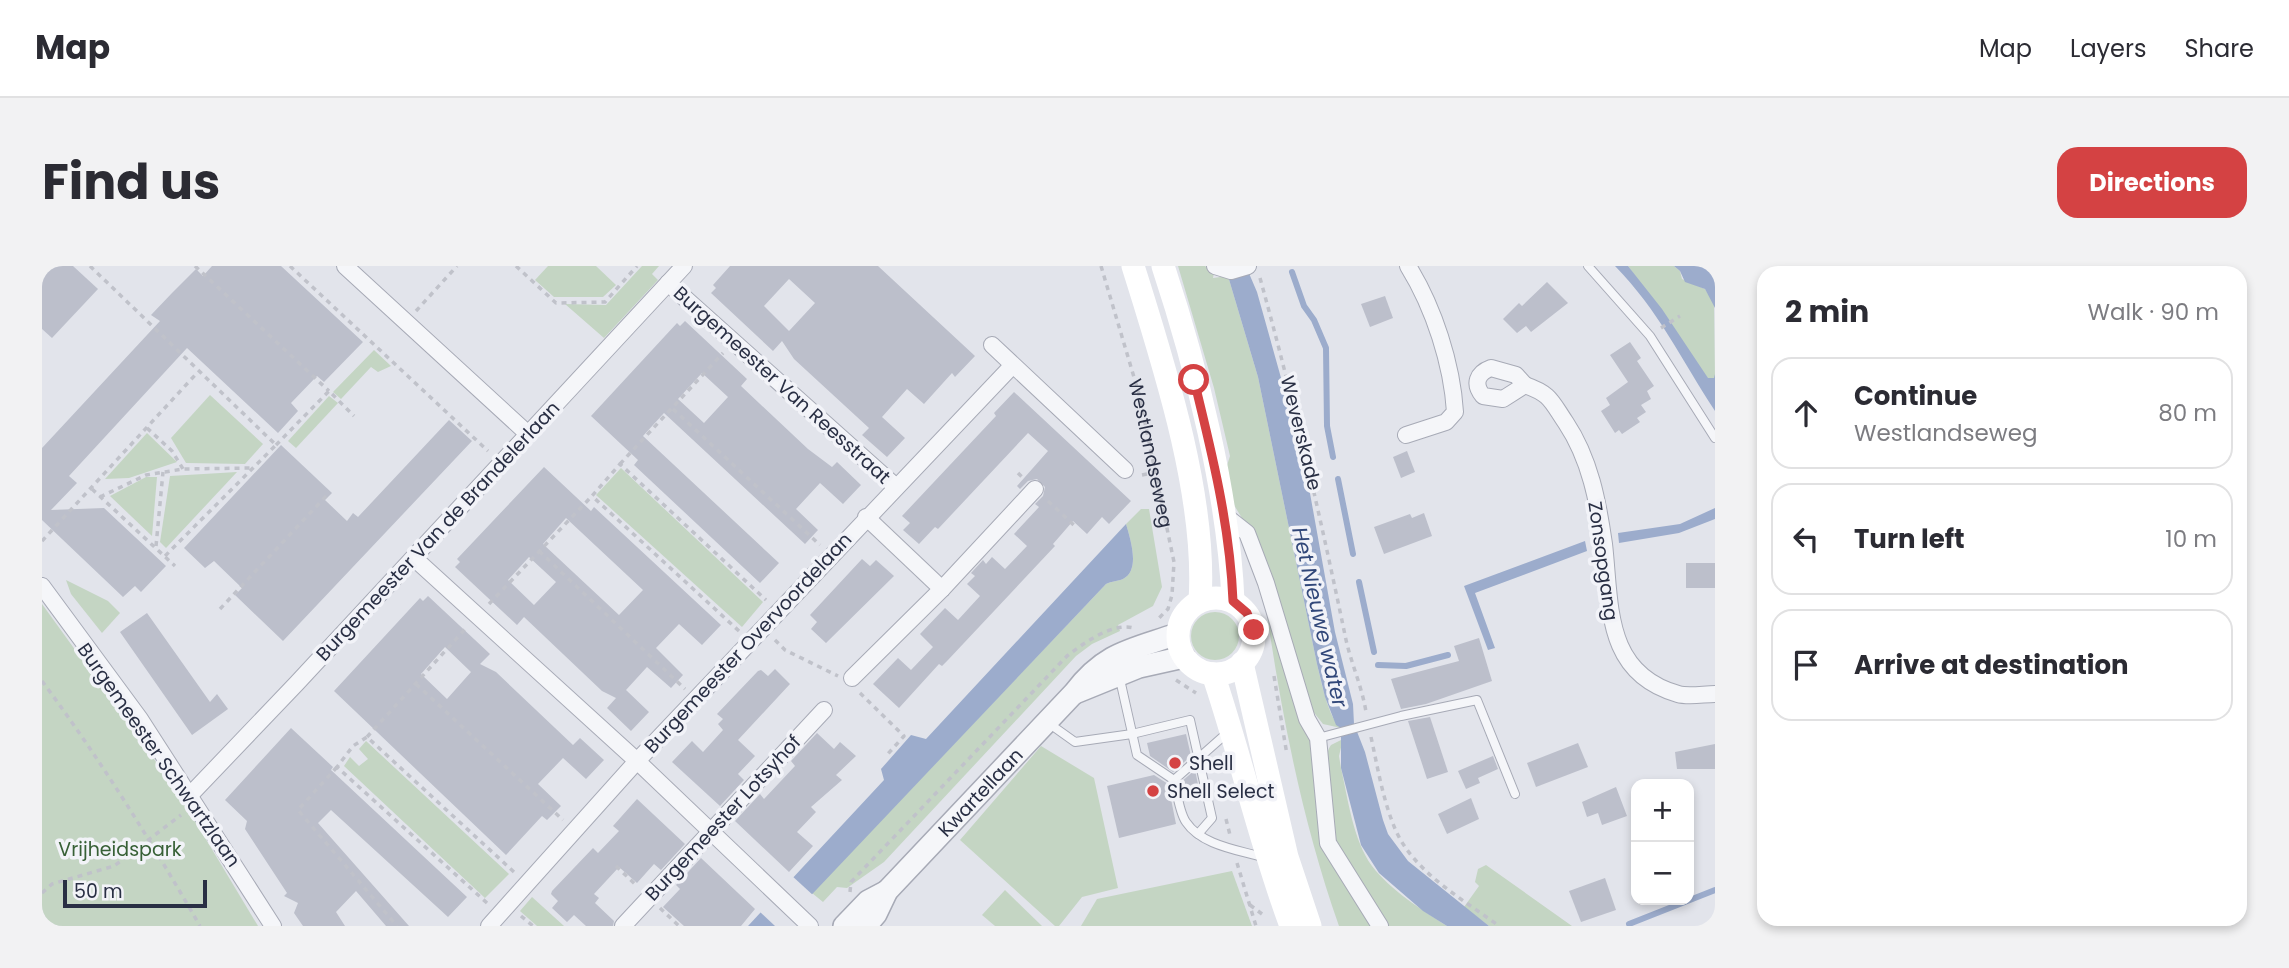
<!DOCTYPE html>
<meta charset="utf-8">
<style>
body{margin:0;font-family:Poppins,sans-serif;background:#f2f2f3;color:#2b2b33}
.controls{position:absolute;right:21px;bottom:21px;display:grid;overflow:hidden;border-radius:14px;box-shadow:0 4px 10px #0003}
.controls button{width:63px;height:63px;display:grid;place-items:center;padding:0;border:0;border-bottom:2px solid #e1e1e2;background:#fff;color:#2b2b33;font:35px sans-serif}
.scale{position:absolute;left:21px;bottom:18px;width:144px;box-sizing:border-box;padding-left:7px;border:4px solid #292f44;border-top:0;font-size:19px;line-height:24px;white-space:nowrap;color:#292f44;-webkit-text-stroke:5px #f2f3f8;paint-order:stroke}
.stop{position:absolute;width:21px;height:21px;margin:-16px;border:5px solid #d44243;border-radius:50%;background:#fff}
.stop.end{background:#d44243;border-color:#fff;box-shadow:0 2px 7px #0008}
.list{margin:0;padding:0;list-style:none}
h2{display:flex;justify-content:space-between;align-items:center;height:91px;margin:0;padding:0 28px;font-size:30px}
h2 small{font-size:23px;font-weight:400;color:#7c7c81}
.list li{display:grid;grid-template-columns:46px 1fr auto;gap:21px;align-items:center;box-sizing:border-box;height:112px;margin:0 14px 14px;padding:0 14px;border:2px solid #e1e1e2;border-radius:21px}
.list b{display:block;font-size:26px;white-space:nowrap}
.list p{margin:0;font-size:23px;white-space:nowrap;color:#7c7c81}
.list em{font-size:23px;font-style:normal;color:#7c7c81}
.icon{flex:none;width:38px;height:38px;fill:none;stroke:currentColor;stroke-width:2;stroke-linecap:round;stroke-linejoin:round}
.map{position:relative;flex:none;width:1673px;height:660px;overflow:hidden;border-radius:21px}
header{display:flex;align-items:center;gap:42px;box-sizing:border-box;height:98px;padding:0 35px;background:#fff;border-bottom:2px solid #e1e1e2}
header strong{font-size:33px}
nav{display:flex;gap:38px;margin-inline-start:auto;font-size:24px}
.intro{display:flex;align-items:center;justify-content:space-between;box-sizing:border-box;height:168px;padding:0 42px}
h1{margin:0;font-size:49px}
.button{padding:18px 32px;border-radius:21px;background:#d44243;color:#fff;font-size:24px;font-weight:700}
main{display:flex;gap:42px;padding:0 42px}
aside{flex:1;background:#fff;border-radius:21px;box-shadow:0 4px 10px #0003}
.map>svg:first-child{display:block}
.green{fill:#c4d5c3}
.water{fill:#9caccc}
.pier{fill:#e2e4eb}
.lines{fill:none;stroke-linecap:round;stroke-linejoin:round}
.stream{stroke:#9caccc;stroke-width:6}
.building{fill:#bcbfcb;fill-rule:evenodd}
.service-casing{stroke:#a7aab6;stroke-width:10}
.minor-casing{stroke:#a7aab6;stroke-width:18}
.tertiary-casing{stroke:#a7aab6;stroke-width:24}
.path{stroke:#c0c2ca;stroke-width:3.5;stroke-dasharray:5 5;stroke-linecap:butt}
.service{stroke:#f5f6f9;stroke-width:8}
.minor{stroke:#f5f6f9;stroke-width:16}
.tertiary{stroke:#f5f6f9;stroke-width:21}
.secondary{stroke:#fff;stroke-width:23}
.route{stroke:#d44243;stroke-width:9}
.poi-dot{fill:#d44243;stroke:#f2f3f8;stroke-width:2.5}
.labels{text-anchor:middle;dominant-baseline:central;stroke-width:7;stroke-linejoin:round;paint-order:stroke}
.street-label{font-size:19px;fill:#292f44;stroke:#f2f3f8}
.poi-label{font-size:19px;fill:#292f44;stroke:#f2f3f8;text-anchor:start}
.park-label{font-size:19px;fill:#376036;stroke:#f2f3f8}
.water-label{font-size:21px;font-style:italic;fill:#314779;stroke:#f2f3f8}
</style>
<header>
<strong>Map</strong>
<nav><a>Map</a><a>Layers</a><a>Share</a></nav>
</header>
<div class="intro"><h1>Find us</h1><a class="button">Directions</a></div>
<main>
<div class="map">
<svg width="1673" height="660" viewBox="0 0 1673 660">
<rect width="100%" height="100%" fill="#e2e4eb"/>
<!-- green -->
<g class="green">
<path d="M506,0h48l20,19 -13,12h-49l-19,-17z"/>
<path d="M600,0h17l-7,8 6,6 -54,58 -39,-34 41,1z"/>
<path d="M1136,0h27l9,7 -1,5 15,-2 30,101 59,287c4,16 11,54 24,64l-18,-4 -15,-19 -51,-162 -26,-43 -8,-22 7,-22 -16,-68z"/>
<path d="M1586,0h46l6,5 2,8 23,10 9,14 1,75 -7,1z"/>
<path d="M332,84l17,16 -13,6 -7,-5 -30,32 -8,-7z"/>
<path d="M168,129l53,49 -18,20 -59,-1 -15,-25z"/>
<path d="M287,130l9,7 -42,45 -8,-7z"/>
<path d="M105,167l30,29 -48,16 -24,1z"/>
<path d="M579,202l142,134 -21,25 -146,-132z"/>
<path d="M195,206l-71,76 -6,-6 10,-66z"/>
<path d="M104,211h11l-5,59 -42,-40z"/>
<path d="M1099,243h8l13,78 -9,19 -35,19 2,6 -28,13 -16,12 -192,206 -37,26 -10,-1 -14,15 -11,-9 294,-309c6,-3 12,-3 17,-5 18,-9 7,-41 3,-55z"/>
<path d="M24,314l42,21 12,12 -18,20 -31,-39z"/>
<path d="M1222,328l50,146 4,69 55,114 -3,3h-31c-38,-108 -59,-219 -75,-332z"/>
<path d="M0,338l135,187 81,135h-216z"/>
<circle cx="1173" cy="370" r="24"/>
<path d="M1301,473l-4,17 2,12c7,31 12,72 31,98 18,24 50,44 75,60h-59c-17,-20 -34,-45 -46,-69 -11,-21 -25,-93 -11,-112z"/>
<path d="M324,475l143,133 -24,24 -141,-132 6,-9 9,9 9,-7 -9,-10z"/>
<path d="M999,480l53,32 24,110 -36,9 -23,29h-4l-95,-86z"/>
<path d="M1444,599l86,61h-83l-25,-19 15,-21 -4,-4 3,-13z"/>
<path d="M1190,605l20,55h-171l16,-27z"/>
<path d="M963,624l37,36h-47l-13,-11z"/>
<path d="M490,631l32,29h-27l-17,-15z"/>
</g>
<!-- water -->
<g class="water">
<path d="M1573,0h13l34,43 46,69h6l1,-4v37c-34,-52 -56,-100 -100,-145z"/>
<path d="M1632,0h41v42l-10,-19 -20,-7 -5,-11z"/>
<path d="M1206,5l9,21 47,168 31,172 18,72 1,20 11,28 18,68 5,14 20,27 81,65h-42l-24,-15 -44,-38 -18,-28 -20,-77v-40l-5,-3 -11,-28 -8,-33 -59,-287 -30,-101z"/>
<path d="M1673,242v11l-36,14 -60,10 -1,-10 62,-9z"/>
<path d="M1084,258c4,14 15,46 -3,55 -5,2 -11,2 -17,5l-324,342h-34l136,-146 -3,-11 30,-34 15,4z"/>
<path d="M1543,275l2,10 -112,42 20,55 -7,2 -24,-64z"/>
</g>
<!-- pier -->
<path class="pier" d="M749,609l23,21 -27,30h-12l-17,-16z"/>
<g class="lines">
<!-- stream -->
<g class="stream">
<path d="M1250,6l12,34 10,14 12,28 1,78 6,31"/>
<path d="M1296,213l15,75"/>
<path d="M1317,316l15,70"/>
<path d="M1336,399l28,1 42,-11"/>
<path d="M1587,658l86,-34"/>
</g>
</g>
<!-- building -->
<g class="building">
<path d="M0,0h31l25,23 -46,49 -10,-9z"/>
<path d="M170,0h69l82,76 -39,40 -7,-6 -26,27 7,8 -20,22 -91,-85 -118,128 8,7 -26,27 53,-2 62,58 -25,26 -6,-6 -12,11 -81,-77v-72l118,-127 -9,-6 21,-22 24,-24 7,7z"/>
<path d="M688,0h148l97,90 -20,21 -3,-4 -28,31 -17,-15 -25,28 23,21 -18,19 -25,-22 7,-7 -75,-69 -12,-18 -9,10 -62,-58 5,-5 -3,-3zM747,13l26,24 -26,28 -25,-25z"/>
<path d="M1505,16l21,21 -37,29 -5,-6 -9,7 -14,-14 16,-16 3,3z"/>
<path d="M1343,30l8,22 -23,9 -9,-23z"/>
<path d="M643,55l62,58 -6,7 67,63 24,18 5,-5 24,23 -18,19 -23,-21 -24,26 22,21 -13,14 -141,-131 -21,23 136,127 -19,20 -126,-118 4,-5 -47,-44 86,-93 3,3zM660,107l26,24 -24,26 -26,-24z"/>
<path d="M1588,76l11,16 -4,3 17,25 -7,5 4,8 -10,6 5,7 -9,6 3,4 -18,12 -3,-4 -4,3 -14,-22 9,-6 -4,-7 22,-16 -18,-27z"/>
<path d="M972,126l117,109 -22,23 -7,-7 -15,17 -14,-13 -20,23 2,2 -107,114 -6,6 -3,-2 -40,44 -26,-24 25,-26 13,12 22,-23 -13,-13 25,-26 13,12 22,-24 -13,-12 8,-8 -4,-3 12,-13 3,4 6,-7 13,12 22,-23 -13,-12 25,-27 -4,-3 8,-8 2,-9 -8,-8 -9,2 -8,8 -3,-3 31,-35 -20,-18 -90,96 -3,-2 -16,17 -16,-14 7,-7 -8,-7 94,-100 -2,-3z"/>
<path d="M407,154l23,21 -189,200 -48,-46 7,-7 -28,-27 -9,7 -21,-20 97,-103 51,48 -7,7 22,21 6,-8 5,4z"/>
<path d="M1365,185l8,21 -14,6 -8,-21z"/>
<path d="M502,201l47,44 3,-4 127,118 -19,20 -23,-21 -23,24 27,27 -12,13 -24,-21 -21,23 23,22 -18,19 -24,-23 9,-10 -14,-7 -78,-74 -7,8 -62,-58 5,-5 -3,-3zM524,252l77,72 -24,25 -76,-71zM487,291l27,25 -22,23 -26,-25z"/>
<path d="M1382,247l8,23 -48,18 -10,-27 36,-13 2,4z"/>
<path d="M820,293l8,7 6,-6 18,16 -68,67 -15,-14 6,-7 -7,-7z"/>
<rect x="1644" y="297" width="29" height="25"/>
<path d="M386,330l62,58 -10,10 16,8 77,73 7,-7 24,22 -18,19 -23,-21 -25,26 23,22 -14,14 -5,-4 -36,39 -172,-164 86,-93 3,3zM403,381l26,25 -24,27 -26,-25z"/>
<path d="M105,347l63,89 7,-8 11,15 -36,26 -72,-103z"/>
<path d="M1437,372l13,43 -66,23 -25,5 -10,-30 68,-18 -5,-15z"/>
<path d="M733,403l15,15 -52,56 17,16 -17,18 6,6 -24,26 -48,-44 20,-21 11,11 20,-22 -5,-6 5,-5 -6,-5 41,-43 3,-1 7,6z"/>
<path d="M1388,451l18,55 -21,7 -19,-58z"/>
<path d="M249,462l42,39 -2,3 136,127 -19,20 -117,-107 -13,13 91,103h-23l-30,-35 -20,21 9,14h-42l-9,-13 4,-10 -14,-7 3,-3 -42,-64 2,-8 -22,-21z"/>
<path d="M775,467l17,16 6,-7 16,14 -20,19 6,5 -31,27 5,5 -19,20 16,14 -24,26 -54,-51 25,-27 4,5 31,-33 -4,-5z"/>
<path d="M1144,468l5,22 -18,16 -23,-16 -3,-13z"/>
<path d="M1536,477l10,24 -52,20 -9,-24z"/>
<path d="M1673,478v25h-38l-2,-17z"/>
<path d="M1451,490l5,13 -20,9 2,5 -14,6 -8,-18z"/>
<path d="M1153,504l5,24 -16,3 -3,-15z"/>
<path d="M1112,509l14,9 8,40 -57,14 -12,-52z"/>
<path d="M1574,521l11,29 -25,9 -4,-12 -11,4 -5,-15z"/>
<path d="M1429,532l8,21 -32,15 -9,-20z"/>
<path d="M595,533l48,45 -24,26 -7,-6 -17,19 -18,-16 -25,27 5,4 -4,5 19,18 -1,5h-27l-12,-11 -7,7 -15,-14 6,-7 -7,-7 1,-3 41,-43 5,5 21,-22 -6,-5z"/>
<path d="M659,592l54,51 -14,17h-57l-21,-19 17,-18 -4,-4z"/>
<path d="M1563,612l11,32 -35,12 -12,-31z"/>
</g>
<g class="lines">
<!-- service casing -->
<g class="service-casing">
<g id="service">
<path d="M1546,0l62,70 65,102"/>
<path d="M1077,409l18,80 37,25"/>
<path d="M1005,456l28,20 57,-8 58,-14 22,98 -14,16"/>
<path d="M1185,467l-53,47c3,12 5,32 12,42 16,24 54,28 79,36"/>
<path d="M1276,472l83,-22 76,-16 38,94"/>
</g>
</g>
<!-- minor casing -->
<g class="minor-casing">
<g id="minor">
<path d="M303,0l183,168"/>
<path d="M1173,0l16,5 17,-5"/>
<path d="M626,17l227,203"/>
<path d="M950,79l133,125"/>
<path d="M1449,102l25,7 9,10 -22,14 -20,-3c-10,-12 -6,-23 8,-28z"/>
<path d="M1483,119c26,9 26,16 41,38 24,36 32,79 38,121 7,61 0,129 74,150 10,3 26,0 37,0"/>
<path d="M1364,169l40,-13 9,-10c-3,-48 -21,-104 -47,-146"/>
<path d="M1181,248l24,19 19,50 41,136 11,19 10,105 52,83"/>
<path d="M824,251l76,72"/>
<path d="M372,292l223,203 173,165"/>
<path d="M0,320l98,133 133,207"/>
<path d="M810,412l90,-89 93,-100"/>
<path d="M149,528l106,-111 387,-417"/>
<path d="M447,660l148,-165 375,-395"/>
<path d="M581,660l201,-216"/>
</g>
</g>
<!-- tertiary casing -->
<g class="tertiary-casing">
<g id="tertiary">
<path d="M1033,427l64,-26 45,-10"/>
<path d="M802,660l24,-25 19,-10"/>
<path id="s2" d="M824,660l10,-12 11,-23 187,-198c31,-41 57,-43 103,-59"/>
</g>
</g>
<!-- path -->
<g class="path">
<path d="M48,0l186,179 -111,111"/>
<path d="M153,0l134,125"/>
<path d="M248,0l198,185"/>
<path d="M474,0l40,37 49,-1 32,-36"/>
<path id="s1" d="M1059,0l38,128 35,168 -2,33 -4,14 -9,9"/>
<path d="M1218,12c33,119 60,237 85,357 5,26 17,51 21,77"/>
<path d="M374,45l41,-45"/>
<path d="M1619,62l19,-12"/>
<path d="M631,143l147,136"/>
<path d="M105,162l25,23 11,18"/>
<path d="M234,179l53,-54 25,25"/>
<path d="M578,198l103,-111"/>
<path d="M976,207l6,6"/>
<path d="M1100,209l15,-3"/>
<path d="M50,223l83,77"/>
<path d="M58,231l46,-22 37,-6 70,-1"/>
<path d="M1006,235l29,27"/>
<path d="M0,275l155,-168"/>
<path d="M114,280l7,-74"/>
<path d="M497,285l146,138"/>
<path d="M447,338l103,-108"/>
<path d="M178,343l108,-115"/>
<path d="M697,365l-147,-135 28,-32 146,136"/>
<path d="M733,374l10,10 53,26"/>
<path d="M1232,410l13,79"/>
<path d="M1134,414l20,13"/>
<path d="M0,415c58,78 109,160 158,245"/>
<path d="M374,418l147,136"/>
<path d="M818,427l44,43 -18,20"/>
<path d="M325,471l100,-110"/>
<path d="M1329,471c7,32 12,64 25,94 19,42 68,69 103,95"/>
<path d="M295,501l-39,43 99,116"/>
<path d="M1184,553l4,16"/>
<path d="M1195,597l19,63"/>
<path d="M574,600l21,20"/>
<path d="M808,626l1,-10 216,-226c17,-13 45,-34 67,-28"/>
<path d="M0,627l10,-9 62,-18 67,-51"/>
<path d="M445,637l-150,-136 16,-21 14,-9 147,135"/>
<path d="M1208,639l16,12"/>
<path d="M618,642l19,18"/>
<path d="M479,650l12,10"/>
</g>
<!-- service -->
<use href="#service" class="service"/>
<!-- minor -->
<use href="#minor" class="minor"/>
<!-- tertiary -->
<use href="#tertiary" class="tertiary"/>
<!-- secondary -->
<g class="secondary">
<path d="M1091,0c31,99 74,231 67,335"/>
<path d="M1121,0c33,99 66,231 70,335"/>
<circle cx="1174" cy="370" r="38"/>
<path d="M1200,397l45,194 23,69"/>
<path d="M1171,408c28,83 47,169 78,252"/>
</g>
</g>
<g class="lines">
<!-- route -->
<path class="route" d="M1152,114c18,73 36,146 39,221l14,12 7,17"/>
</g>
<!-- markers -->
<g class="poi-dot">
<circle cx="1133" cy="497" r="7"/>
<circle cx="1111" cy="525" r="7"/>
</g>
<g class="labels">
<!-- street labels -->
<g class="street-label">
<text transform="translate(740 119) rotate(42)">Burgemeester Van Reesstraat</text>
<text transform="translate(1259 167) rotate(76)">Weverskade</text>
<text stroke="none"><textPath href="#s1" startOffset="194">Westlandseweg</textPath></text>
<text transform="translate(396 265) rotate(-47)">Burgemeester Van de Brandelerlaan</text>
<text transform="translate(1561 295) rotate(82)">Zonsopgang</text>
<text transform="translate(706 377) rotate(-47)">Burgemeester Overvoordelaan</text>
<text transform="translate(117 489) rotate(55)">Burgemeester Schwartzlaan</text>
<text stroke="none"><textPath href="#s2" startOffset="177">Kwartellaan</textPath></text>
<text transform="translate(681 552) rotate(-47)">Burgemeester Lotsyhof</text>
</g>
<!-- poi labels -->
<g class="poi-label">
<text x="1147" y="497">Shell</text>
<text x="1125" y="525">Shell Select</text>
</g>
<!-- park labels -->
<g class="park-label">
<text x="78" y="583">Vrijheidspark</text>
</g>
<!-- water labels -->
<g class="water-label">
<text transform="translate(1278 351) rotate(77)">Het Nieuwe water</text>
</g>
</g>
</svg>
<div class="controls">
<button>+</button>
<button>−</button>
</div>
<div class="scale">50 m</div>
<div class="stop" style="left:1152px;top:114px"></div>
<div class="stop end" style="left:1212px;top:364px"></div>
</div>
<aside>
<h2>2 min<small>Walk · 90 m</small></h2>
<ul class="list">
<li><svg class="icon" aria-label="ahead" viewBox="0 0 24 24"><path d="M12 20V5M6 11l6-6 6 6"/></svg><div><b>Continue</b><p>Westlandseweg</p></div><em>80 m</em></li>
<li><svg class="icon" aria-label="left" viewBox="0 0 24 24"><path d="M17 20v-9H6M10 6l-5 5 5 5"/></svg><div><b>Turn left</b></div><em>10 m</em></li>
<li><svg class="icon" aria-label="arrive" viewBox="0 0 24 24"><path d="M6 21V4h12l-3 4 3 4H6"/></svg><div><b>Arrive at destination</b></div></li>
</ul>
</aside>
</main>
